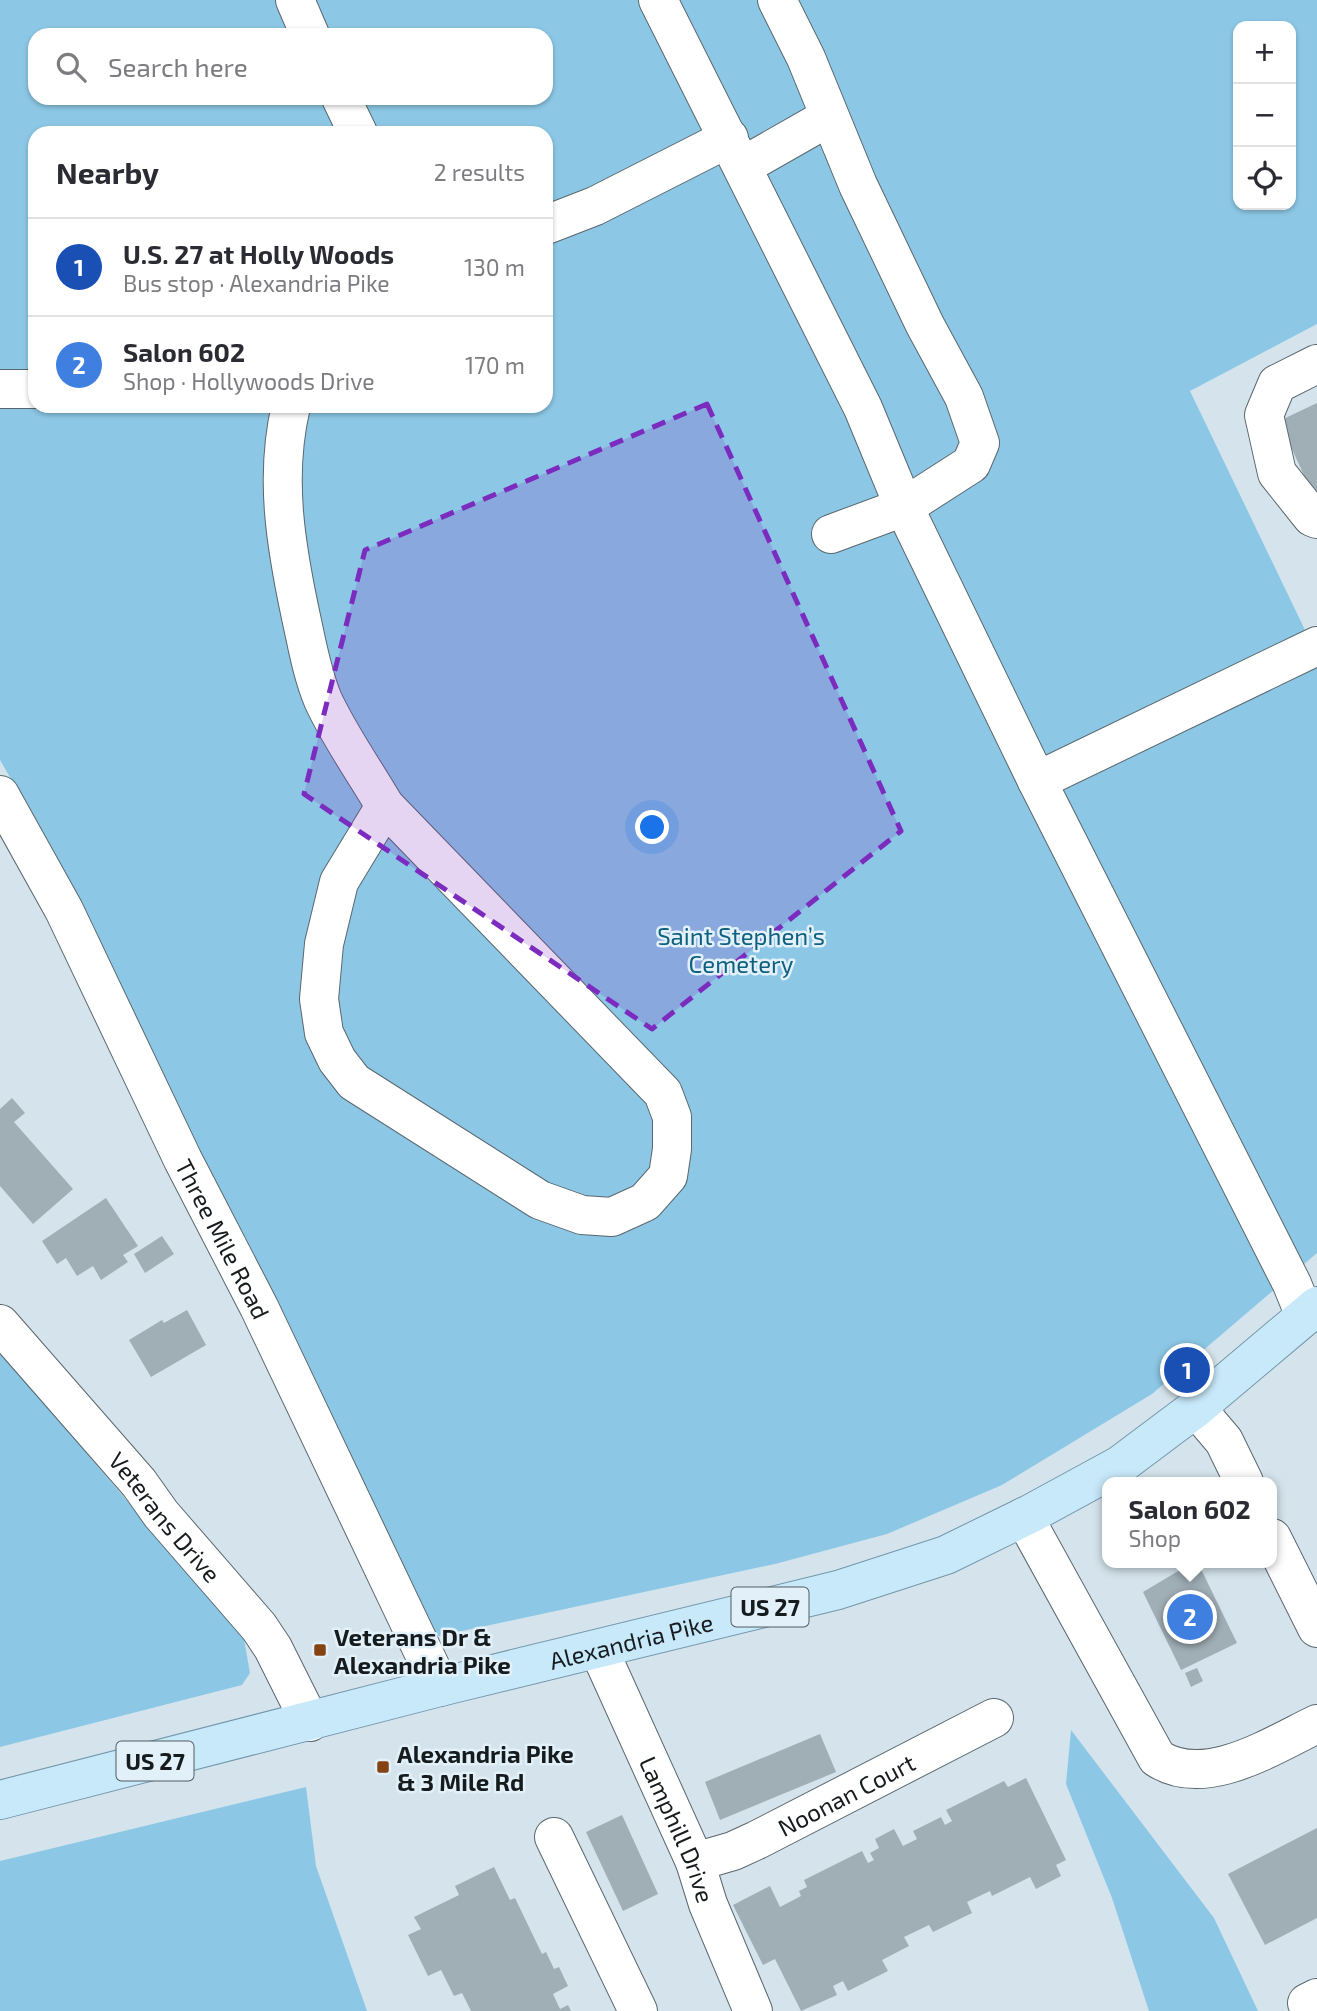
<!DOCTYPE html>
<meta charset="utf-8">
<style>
body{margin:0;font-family:"Exo 2",sans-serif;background:#f7f7f7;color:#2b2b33}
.controls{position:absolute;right:21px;top:21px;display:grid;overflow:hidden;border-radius:14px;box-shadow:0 2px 5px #0004}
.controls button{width:63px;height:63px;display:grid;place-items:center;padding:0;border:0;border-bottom:2px solid #e1e1e2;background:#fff;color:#2b2b33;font:35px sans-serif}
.you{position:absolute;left:653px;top:828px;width:24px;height:24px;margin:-18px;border:5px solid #fff;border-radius:50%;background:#1a73e8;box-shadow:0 0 0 10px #1a73e833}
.badge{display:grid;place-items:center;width:46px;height:46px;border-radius:50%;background:#854213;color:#fff;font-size:23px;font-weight:700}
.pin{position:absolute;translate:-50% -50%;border:4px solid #fff;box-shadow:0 2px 7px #0006}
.popup{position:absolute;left:1102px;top:1477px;width:175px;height:91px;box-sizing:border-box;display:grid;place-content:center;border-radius:14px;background:#fff;filter:drop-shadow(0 2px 5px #0005);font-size:23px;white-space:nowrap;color:#7c7c81}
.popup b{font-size:26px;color:#2b2b33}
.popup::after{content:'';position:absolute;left:50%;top:100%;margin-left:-14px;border:14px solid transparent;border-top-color:#fff}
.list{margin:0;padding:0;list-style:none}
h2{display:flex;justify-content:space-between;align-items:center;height:91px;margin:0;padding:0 28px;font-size:30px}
h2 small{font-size:23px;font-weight:400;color:#7c7c81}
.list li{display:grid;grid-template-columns:46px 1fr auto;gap:21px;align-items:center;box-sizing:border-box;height:98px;padding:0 28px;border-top:2px solid #e1e1e2}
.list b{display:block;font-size:26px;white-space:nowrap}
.list p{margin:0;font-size:23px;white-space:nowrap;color:#7c7c81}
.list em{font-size:23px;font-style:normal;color:#7c7c81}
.icon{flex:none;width:38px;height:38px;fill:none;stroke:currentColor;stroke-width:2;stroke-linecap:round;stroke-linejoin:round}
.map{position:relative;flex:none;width:1317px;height:2011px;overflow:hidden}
.search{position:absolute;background:#fff;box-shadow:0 2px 5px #0004;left:28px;top:28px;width:525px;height:77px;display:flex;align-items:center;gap:18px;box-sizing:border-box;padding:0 24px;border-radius:21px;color:#7c7c81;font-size:26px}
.panel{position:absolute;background:#fff;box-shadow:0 2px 5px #0004;left:28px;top:126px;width:525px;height:287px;border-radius:21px}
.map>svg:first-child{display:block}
.green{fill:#8cc8e6;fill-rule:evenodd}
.building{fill:#a0aeb6}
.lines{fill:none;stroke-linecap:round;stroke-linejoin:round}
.minor-casing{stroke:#5a676e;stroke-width:40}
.major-casing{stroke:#7297ab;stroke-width:40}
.minor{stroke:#fff;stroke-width:38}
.major{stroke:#c8e9fa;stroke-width:38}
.marked{fill:#7b2cbf;fill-opacity:0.2;stroke:#7b2cbf;stroke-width:5;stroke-dasharray:14 9;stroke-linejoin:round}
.poi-dot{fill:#854213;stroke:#e2f1f9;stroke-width:2.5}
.labels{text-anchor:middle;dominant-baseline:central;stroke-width:5;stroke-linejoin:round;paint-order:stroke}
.shield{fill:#e2f1f9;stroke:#535b60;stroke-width:2}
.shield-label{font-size:23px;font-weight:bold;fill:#161b1e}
.park-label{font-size:24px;fill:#0f607f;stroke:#e2f1f9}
.street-label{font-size:24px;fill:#161b1e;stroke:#e2f1f9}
.poi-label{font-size:24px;font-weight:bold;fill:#161b1e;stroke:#e2f1f9;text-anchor:start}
</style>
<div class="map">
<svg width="1317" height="2011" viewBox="0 0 1317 2011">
<rect width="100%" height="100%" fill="#d5e4ec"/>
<!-- green -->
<g class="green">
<path d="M0,0h1317v324l-127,67 127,264v598l-165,141 -150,91 -115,49 -112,30 -341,73 -393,-806 -41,-71zM1238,26h53v179h-53zM35,35h511v63h-511zM35,133h511v273h-511z"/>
<path d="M0,1351l244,288 6,34 -8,12 -242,62z"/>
<path d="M1071,1730l143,188 44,93h-109l-37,-113 -46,-114z"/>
<path d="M306,1787l10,79 51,145h-367v-150z"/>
</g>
<!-- building -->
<g class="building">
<path d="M1317,403v93l-3,1 -35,-76z"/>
<path d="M12,1098l13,15 -11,9 59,67 -40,35 -33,-38v-77z"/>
<path d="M106,1198l32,48 -15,9 5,7 -27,18 -8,-14 -16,10 -11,-18 -9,6 -15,-23z"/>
<path d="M162,1236l12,18 -29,19 -11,-19z"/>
<path d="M187,1310l19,35 -55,32 -22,-37 33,-20 2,3z"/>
<path d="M1198,1563l39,80 -56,27 -38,-78 37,-22 1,2z"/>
<path d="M1197,1668l6,13 -12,6 -6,-14z"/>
<path d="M820,1734l16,38 -116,48 -15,-38z"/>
<path d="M1026,1778l40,82 -10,5 5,11 -25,13 -6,-12 -38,19 -2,-5 -23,11 5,11 -39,19 -4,-7 -25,12 5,9 -27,14 6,11 -40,20 -5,-10 -10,5 4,9 -36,16 -26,-52 -12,6 -30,-60 37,-19 10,21 21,-11 -2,-5 8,-4 -3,-7 58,-29 6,12 6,-3 -4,-7 9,-5 -4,-9 19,-10 9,17 14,-7 -4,-8 28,-14 4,8 7,-4 -6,-11 58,-29 4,6z"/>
<path d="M622,1815l36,79 -35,17 -37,-79z"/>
<path d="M1317,1828v90l-52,27 -37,-71z"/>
<path d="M494,1867l16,33 5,-2 27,56 4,-2 8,17 5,-2 9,19 -15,8 7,15 8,-4 3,6h-100l-9,-18 -8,3 -13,-26 -13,6 -20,-41 13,-6 -7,-12 45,-22 -4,-9z"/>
</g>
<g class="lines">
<!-- minor casing -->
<g class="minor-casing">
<g id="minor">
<path d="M295,0l15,35"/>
<path d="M658,0l205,408 41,99 67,-43 9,-21 -16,-46 -39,-72 -67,-140 -52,-127 -29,-58"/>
<path d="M341,98l17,35"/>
<path d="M743,166l86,-49"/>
<path d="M546,225l49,-19 134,-68"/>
<path d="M1317,364l-40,20 -13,31 13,58 35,44 5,2"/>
<path d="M0,389h35"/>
<path d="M291,406c-17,71 -5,141 10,211 6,27 11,57 22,83 17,37 41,70 62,106"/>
<path d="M831,534l73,-27 133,274 255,503 13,32"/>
<path d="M1037,781l280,-135"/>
<path id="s1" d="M0,795l64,115 119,250 76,147 181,380"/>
<path d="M385,806l278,287 9,24v32l-4,27 -23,26 -33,15 -30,-2 -42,-15 -186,-118 -17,-22 -13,-27 -5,-34 5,-55 15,-62z"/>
<path id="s2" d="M0,1324l139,159 22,31 98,113 14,21 37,74"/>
<path d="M1196,1408l28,33 20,41"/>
<path d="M1024,1517l133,241c48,32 116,-13 160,-34"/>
<path d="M1272,1538l45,90"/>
<path id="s3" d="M599,1650l96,212 13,42 45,107"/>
<path d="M554,1837l84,174"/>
<path id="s4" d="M695,1862l38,-11 24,-11 237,-122"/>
<path d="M1307,2003l10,-5"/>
</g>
</g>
<!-- major casing -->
<g class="major-casing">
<g id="major">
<path id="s5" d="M0,1800l440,-113 398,-97 108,-35 84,-41 90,-49 76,-57 121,-102"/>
</g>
</g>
<!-- minor -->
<use href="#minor" class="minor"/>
<!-- major -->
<use href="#major" class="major"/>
</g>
<!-- marked area -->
<path class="marked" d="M707,404l194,427 -249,198 -348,-235 61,-244z"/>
<!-- markers -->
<g class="poi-dot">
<rect x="313" y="1643" width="14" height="14" rx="3.5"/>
<rect x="376" y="1760" width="14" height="14" rx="3.5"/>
</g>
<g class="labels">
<!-- shield labels -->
<g class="shield">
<rect x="731.5" y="1587.5" width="77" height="39" rx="5"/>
<rect x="116.5" y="1741.5" width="77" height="39" rx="5"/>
</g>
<g class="shield-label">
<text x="770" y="1607">US 27</text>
<text x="155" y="1761">US 27</text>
</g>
<!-- park labels -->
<g class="park-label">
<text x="741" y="935">Saint Stephen’s<tspan x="741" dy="28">Cemetery</tspan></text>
</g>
<!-- street labels -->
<g class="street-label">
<text stroke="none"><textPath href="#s1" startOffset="497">Three Mile Road</textPath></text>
<text stroke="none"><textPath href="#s2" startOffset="254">Veterans Drive</textPath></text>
<text stroke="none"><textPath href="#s5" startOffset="651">Alexandria Pike</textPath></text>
<text stroke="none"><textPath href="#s4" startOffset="166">Noonan Court</textPath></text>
<text stroke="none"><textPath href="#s3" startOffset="196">Lamphill Drive</textPath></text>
</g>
<!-- poi labels -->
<g class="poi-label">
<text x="334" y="1636">Veterans Dr &amp;<tspan x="334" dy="28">Alexandria Pike</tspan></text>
<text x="397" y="1753">Alexandria Pike<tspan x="397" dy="28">&amp; 3 Mile Rd</tspan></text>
</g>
</g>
</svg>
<div class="controls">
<button>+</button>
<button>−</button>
<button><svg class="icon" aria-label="locate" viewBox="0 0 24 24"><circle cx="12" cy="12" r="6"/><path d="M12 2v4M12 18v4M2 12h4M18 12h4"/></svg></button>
</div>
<div class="you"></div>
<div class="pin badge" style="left:1187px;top:1370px;background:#1a4fb4">1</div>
<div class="pin badge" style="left:1190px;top:1617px;background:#3f7fe0">2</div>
<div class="popup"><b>Salon 602</b>Shop</div>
<div class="search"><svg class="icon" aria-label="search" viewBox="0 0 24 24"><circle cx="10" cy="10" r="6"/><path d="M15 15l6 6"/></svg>Search here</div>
<section class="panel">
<h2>Nearby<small>2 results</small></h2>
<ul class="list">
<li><span class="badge" style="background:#1a4fb4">1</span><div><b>U.S. 27 at Holly Woods</b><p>Bus stop · Alexandria Pike</p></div><em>130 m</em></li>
<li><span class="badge" style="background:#3f7fe0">2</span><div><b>Salon 602</b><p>Shop · Hollywoods Drive</p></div><em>170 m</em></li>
</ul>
</section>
</div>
